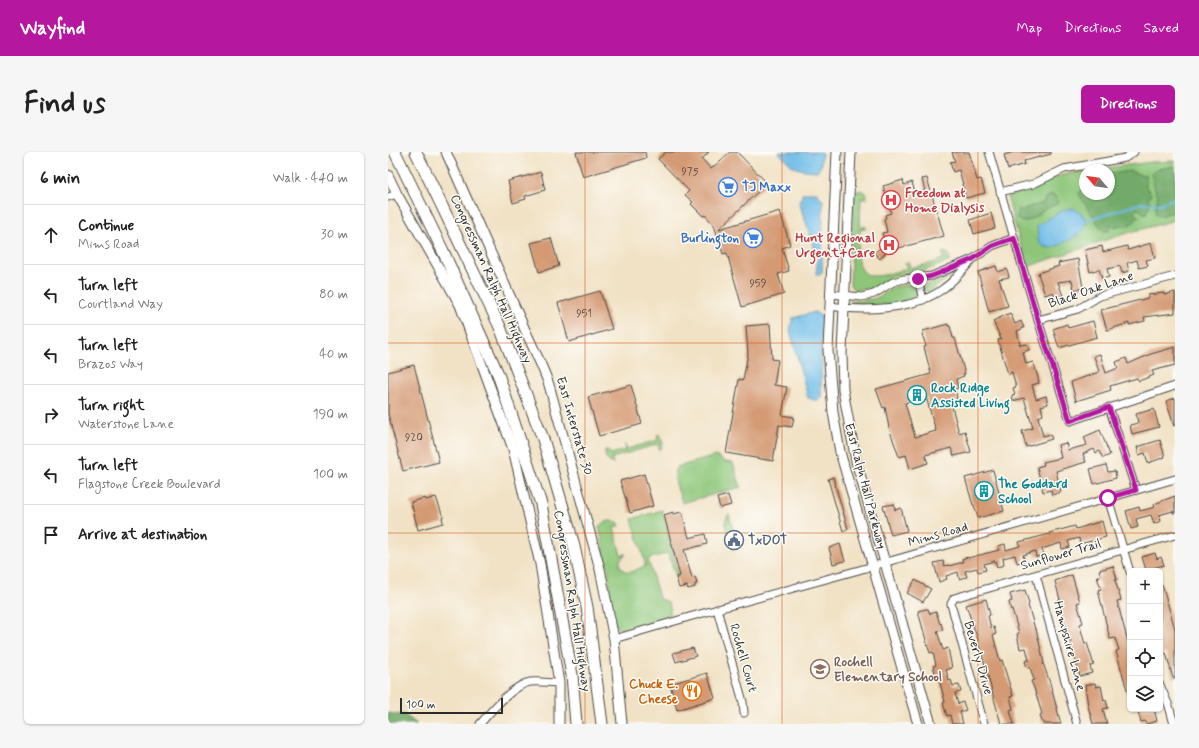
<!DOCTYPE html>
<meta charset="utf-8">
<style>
body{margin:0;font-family:Mynerve,sans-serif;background:#f6f6f6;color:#222}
.controls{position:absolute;right:12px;bottom:12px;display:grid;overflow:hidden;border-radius:6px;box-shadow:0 1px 3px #0004}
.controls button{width:36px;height:36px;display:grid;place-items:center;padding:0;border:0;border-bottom:1px solid #e0e0e0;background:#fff;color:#222;font:20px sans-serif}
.compass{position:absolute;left:691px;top:12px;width:36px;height:36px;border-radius:50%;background:#fff;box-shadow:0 1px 3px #0004;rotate:299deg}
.scale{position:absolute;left:12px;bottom:10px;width:103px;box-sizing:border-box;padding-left:4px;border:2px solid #2b2b2b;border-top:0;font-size:11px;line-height:14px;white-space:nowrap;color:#2b2b2b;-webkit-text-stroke:3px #fdfcf7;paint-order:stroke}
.stop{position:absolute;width:12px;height:12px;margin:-9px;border:3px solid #b5179e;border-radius:50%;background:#fff}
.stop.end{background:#b5179e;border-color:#fff;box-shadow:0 1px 4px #0008}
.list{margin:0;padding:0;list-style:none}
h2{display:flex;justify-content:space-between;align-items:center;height:52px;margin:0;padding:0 16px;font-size:17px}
h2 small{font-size:13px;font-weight:400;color:#767676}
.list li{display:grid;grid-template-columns:26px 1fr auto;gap:12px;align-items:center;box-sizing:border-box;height:60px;padding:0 16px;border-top:1px solid #e0e0e0}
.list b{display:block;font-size:15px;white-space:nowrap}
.list p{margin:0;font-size:13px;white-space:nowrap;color:#767676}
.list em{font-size:13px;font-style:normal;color:#767676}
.icon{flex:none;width:22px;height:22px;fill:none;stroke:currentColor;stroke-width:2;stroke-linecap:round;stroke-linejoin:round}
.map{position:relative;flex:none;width:787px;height:572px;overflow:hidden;border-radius:6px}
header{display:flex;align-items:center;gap:24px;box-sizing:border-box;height:56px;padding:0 20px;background:#b5179e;color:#fff}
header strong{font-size:19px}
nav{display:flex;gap:22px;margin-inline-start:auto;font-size:14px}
.intro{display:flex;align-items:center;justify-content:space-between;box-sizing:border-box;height:96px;padding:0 24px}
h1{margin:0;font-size:28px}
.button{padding:10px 18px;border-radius:6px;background:#b5179e;color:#fff;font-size:14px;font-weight:700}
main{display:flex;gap:24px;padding:0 24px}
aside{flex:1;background:#fff;border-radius:6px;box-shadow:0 1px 3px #0004}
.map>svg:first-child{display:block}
.green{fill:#8dc679;stroke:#5c7852}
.forest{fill:#72ab69;stroke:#4e6b4a}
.water{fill:#6dbce7;stroke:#4c7489}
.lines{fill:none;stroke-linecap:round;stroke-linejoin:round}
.stream{stroke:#6dbce7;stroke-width:2}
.building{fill:#d49a73;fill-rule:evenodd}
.minor-casing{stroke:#494642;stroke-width:9}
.major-casing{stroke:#494642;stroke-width:11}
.highway-casing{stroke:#494642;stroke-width:13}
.minor{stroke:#fff;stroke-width:7}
.major{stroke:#fff;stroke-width:9}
.highway{stroke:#fff;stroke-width:11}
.route{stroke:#b5179e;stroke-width:5}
.grid{fill:none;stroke:#d5540f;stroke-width:1;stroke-opacity:0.55}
.labels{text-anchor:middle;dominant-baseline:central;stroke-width:3;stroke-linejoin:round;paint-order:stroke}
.number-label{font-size:11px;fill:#55473d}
.shop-label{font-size:13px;font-weight:bold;fill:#366cbe;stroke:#fdfcf7;text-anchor:start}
.health-label{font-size:13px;font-weight:bold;fill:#be3a42;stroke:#fdfcf7;text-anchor:start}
.street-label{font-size:13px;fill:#2b2b2b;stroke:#fdfcf7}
.culture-label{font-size:13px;font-weight:bold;fill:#0d838f;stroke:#fdfcf7;text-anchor:start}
.service-label{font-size:13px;font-weight:bold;fill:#4e5e75;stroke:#fdfcf7;text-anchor:start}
.education-label{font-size:13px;font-weight:bold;fill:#785e54;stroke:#fdfcf7;text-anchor:start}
.food-label{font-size:13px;font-weight:bold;fill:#c56008;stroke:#fdfcf7;text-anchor:end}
</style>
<header>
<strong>Wayfind</strong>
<nav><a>Map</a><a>Directions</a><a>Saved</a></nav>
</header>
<div class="intro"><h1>Find us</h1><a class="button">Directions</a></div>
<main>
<aside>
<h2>6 min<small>Walk · 440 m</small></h2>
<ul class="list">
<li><svg class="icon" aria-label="ahead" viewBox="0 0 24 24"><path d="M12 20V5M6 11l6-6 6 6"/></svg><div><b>Continue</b><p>Mims Road</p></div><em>30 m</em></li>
<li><svg class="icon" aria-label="left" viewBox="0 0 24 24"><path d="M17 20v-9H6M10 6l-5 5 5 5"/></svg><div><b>Turn left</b><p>Courtland Way</p></div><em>80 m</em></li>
<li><svg class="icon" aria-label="left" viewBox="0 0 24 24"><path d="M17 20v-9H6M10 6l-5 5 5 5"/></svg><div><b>Turn left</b><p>Brazos Way</p></div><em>40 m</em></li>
<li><svg class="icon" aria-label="right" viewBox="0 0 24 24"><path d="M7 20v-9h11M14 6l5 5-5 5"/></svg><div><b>Turn right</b><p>Waterstone Lane</p></div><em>190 m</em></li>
<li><svg class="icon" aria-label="left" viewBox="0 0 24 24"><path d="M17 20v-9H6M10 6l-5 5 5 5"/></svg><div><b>Turn left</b><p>Flagstone Creek Boulevard</p></div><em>100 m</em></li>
<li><svg class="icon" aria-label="arrive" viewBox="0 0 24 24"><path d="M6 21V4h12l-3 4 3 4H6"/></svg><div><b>Arrive at destination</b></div></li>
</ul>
</aside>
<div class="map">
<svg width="787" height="572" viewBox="0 0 787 572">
<rect width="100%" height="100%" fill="#fdfcf7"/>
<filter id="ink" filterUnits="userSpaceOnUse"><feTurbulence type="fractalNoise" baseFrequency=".025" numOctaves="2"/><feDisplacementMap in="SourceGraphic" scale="8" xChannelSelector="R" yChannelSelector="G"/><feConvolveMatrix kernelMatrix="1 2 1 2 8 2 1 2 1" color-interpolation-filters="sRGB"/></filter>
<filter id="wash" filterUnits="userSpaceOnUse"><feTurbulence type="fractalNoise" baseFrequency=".012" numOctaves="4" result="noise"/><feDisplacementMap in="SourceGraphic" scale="16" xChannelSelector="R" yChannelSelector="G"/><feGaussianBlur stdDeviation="0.9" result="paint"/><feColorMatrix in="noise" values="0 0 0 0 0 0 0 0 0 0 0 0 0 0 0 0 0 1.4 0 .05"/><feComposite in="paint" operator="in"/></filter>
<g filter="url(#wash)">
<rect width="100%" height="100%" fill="#f1e2c5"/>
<!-- green -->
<g class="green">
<path d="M787,9v59l-54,15 -94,32 -20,-70 55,-22 23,-4v23h24v-24h-19l61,-8z"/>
<path d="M473,38l4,2 2,6h-6l-1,28 6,1 -1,2h-5c-1,15 -8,47 15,47 10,0 21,-5 31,-7l-1,-6 4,-1 1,6 23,-5 11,-5 -2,-5 2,-1 4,1 2,8 -23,9 -34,7 -21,12 -18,1 -4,-5 4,-92z"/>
<path d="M566,120l1,1 -26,19 -5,-2 2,-5 19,-6z"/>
<path d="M518,133h5l5,5v5c-7,11 -54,12 -66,8l1,-2h8l14,-2 8,-3 13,-9z"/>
<path d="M270,282l3,2 2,8 -3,6 -2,-6 -46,14 1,6c-6,-2 -9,-8 -8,-14h3l2,4 16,-4 -1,-6 2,5 31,-9 -1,-5z"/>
<path d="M328,304l9,6 8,1 8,24 -59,16c-2,-10 -12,-28 -5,-36z"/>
<path d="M274,358l17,66 -3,1 -8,-24 -20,6 11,39 2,2c9,-1 11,9 8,16l-34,18 -13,-1 -6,-6 -4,-12 -3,-40 -10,-48c4,-6 12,-7 19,-5l2,4 -6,2 7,27 5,-1 -6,6v6l6,6c7,1 12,-4 19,-6v-4l-13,-43z"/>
<path d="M341,362l9,34 -5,1c-3,-9 -12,-27 -4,-35z"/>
</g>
<!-- forest -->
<g class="forest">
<path d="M787,14v45l-15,5 -5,-3 3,-18 -2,-3 -5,-18 7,-5z"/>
<path d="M742,19l11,4 5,-1v13l5,7 -3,5 2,3 -4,12 -3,-1 -4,-4 -4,1 -1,3 5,4 -8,7 -7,3 -4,-2 -5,2 -5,-1 -1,5h-5c-7,-6 -9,-14 -15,-21 -4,-6 -7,-10 -10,-17l6,-7v8h24v-20z"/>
<path d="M663,43l4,1 3,4 -1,4 -14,6 -3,4 -13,7 -5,1 -5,-3 1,-9 3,-1 2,2 3,-3 17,-5 3,-6z"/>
<path d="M0,561l17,2 12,9h-29z"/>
</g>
<!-- water -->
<g class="water">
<path d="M390,0h44l-1,14 -4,5c-23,-1 -23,-3 -39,-19z"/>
<path d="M415,41h14l6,8 -1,72 -2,2h-3l-1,-2 2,-17 -4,-9 -15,-45z"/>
<path d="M685,56c24,14 11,25 -8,34 -4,2 -10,6 -15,6 -2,0 -6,-2 -9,-3l-3,-5 -1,-14 26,-16z"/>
<path d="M427,160l7,5 -1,80 -3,4 -10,-3 -18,-68 3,-12z"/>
</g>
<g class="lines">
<!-- stream -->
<path class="stream" d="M698,68l21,-6 34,-11 19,1 15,-6"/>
</g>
<g id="blocks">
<!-- building -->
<g class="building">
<path d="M188,0h69l1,6 -63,19z"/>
<path d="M278,0h43l-7,7 9,10 19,-17h7l30,31 -48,46 61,-18 10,34 -8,3 7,23 -11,3 6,20 -42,13 -15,-54 -4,1 -9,-29 -9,-10 -2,1 -12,-12 2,-2 -8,-7 4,-4 -31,-32z"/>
<path d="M564,0h17l8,28 4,-1 4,14 -19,5 -4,-14h1l-4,-14 -6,2 -3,-10 5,-1z"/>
<path d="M626,0h37v2l-27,7 1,3 -17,5 -4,-14z"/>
<path d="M153,20l4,18 -20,6 1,3 -13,4 -5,-22z"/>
<path d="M539,26l17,58 -49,13 -2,-5 -13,15 -6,-6 11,-9 -3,-11 5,-1 -3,-13 2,-1 -1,-3 6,-2 -8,-27 20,-6 1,5 8,-3 3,12 10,-3 -3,-12z"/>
<path d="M603,61l4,15 -21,6 -4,-14z"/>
<path d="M163,86l8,28 -20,6 -8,-29z"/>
<path d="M763,91l4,15 -9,2 2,6 -9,2 -2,-8 -10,3 2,8 -7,2 -2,-7 -13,3 2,8 -7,2 -3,-10 -9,3 -5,-22 17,-4 1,6 24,-6 1,4z"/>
<path d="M690,107l5,29 -9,2 -2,-10 -14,2 5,14 -8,3 -2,-7 -8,3 -7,-22 21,-7 -1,-3z"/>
<path d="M608,114l2,6 9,-3 2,8 -10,2 9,27 -19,6 -11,-40z"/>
<path d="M212,139l12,38 -43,13 -11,-39z"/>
<path d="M787,140v21l-31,4 1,4 -16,4v-2l-22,7 -6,-20 47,-12v-3l16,-2v2z"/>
<path d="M622,161l5,11 6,-3 3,7 -7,3 3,14 7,-1 2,6 -6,2 3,12 7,-2 4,12 2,9 -7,2 4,14 10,-3 2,8 -7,2 2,9 -5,2 5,19 7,-2 2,5 -26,8 -4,-16 11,-3 -9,-30 -11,3 -1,-6 3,-1 -2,-6 3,-1 -4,-15 -4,2 -10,-34 3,-1 -8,-18z"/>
<path d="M705,169l4,16 -38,11 -6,-19 14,-5 1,4z"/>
<path d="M382,172l2,35 6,1 -4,25 13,2 -5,28 12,2 -2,10 -13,-2 -6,36 -47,-8 13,-74 4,1 5,-26 -2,-28z"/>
<path d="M560,172v2h2l3,12h2l10,36h-2l1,2 -8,3 2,9 -3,1 2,9h-1l1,3 -6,2 8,30 6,-2 6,21 -17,4 -3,-8 -26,7 3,8 -18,6 -4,-14 -7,2 -10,-29 -4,-21 -2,1 -7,-19 55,-15 -7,-27 2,-1 -4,-12 2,-1 -1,-2zM538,245l10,34 -21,6 -10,-34z"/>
<path d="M787,195v18l-23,6 2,4 -15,6 -2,-3 -27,8 1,4 -35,11 -5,-19 28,-10 -5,-16 6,-2 6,19 12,-5 -2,-6 10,-4 2,6 23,-10z"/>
<path d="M26,213l25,97 -36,9 -15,-57v-42z"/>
<path d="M243,233l11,39 -43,12 -11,-39z"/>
<path d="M787,246v28h-1l-8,-25z"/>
<path d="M766,257l5,18 -27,7 -2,-9 8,-2 -2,-9z"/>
<path d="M712,278l10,25 -7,3 -4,-7 -3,2 -2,-4 -11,5 3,8 -30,9 5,21 -9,3 -1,-5 -8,2 -6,-25 7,-2 -1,-3 18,-4 -3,-13 8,-2 2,7 19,-5 -3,-8z"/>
<path d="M772,288l5,17 -17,6 -3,-10 -6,2 -2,-8z"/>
<path d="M718,313l2,7 7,-1 1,7 -22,6 -4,-15z"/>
<path d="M605,318l11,41 -26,7 -4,-13h-1l-8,-27z"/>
<path d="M256,322l9,32 -23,7 -10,-32z"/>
<path d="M445,325l15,52 -5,2 -15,-52z"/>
<path d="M340,343l3,10 -11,3 -3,-10z"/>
<path d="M787,344v17h-2v-2l-14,4 2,6 -7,3 -3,-9 -15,4 2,8 -7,2 -5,-18 13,-4 1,4 15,-4 -1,-3z"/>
<path d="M48,345l7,20h-1l1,6 -25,7 -7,-28 14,-4 1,2z"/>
<path d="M506,352l1,6 6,-2 6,23 -16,4 -8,-29z"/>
<path d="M285,360v2l9,-2 7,26 16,-4 2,10 -23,6 8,28 3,-1 2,7h-2v3l-7,2 -1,-3 -8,2 -3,-11 4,-1 -16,-61z"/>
<path d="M714,369l4,16 -26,7 -1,-6 -11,3 2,6 -8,2 -1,-6 -13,4 -6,2 2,6 -8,2 -1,-6 -12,4 2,6 -8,2 -2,-8 -12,3 1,7 -7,2 -2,-6 -11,3 2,6 -8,2 -1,-4 -12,3 2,6 -8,2 -1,-7 -12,4 1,3 -8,3 -5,-19 9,-2 1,5 5,-1v1l14,-4 -1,-3 6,-2v1l31,-8 -1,-4 7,-2 1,6 14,-4 -1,-4 31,-8 -1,-1 26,-7 1,3z"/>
<path d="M452,392l5,17 -12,3 -4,-16z"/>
<path d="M767,401l2,6 4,-2 3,8 -18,5 -4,-13z"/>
<path d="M725,414l4,13 -2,1 6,20 -4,1 13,49v47h-1l-13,-46 3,-1 -4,-12 -5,1 -12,-49 3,-1 -4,-12 4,-1 -2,-6z"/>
<path d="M684,423l8,27 -3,1 6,20 -3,1 1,6 4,14 2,-1 7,22 -4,1 2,7 -12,3 -22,-76h2l-5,-19z"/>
<path d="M527,428l16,9 -8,13 -16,-9z"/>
<path d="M772,432h2l13,45v49h-2l-7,-25 -3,1 -3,-11z"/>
<path d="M637,438l4,14 -1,1 7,24h1l8,34h-1l7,20 11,41h-17v-2h-2l-2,-7 2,-1 -8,-26 -3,-7 3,-1 -4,-13 -3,1 -2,-7 4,-1 -3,-12 -6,1 -3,-15 2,-1 -7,-24 -1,1 -2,-8 3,-1 -2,-7z"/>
<path d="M598,447l4,16 -2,1 3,12 3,-1 2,7 -3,1 7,26 2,-1 11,36 -3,1 3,12 -3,1 4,14h-13l-23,-84 -12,-35z"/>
<path d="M538,457h2l2,5 6,-2 4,12 1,-1 2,7 -6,1 6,19 5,-2 4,20 -6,2 3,11 2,-1 2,6 6,-1 2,7 -6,1 3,11 5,-2 3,8 -6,2 3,12h-11l-2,-9 -3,1 -4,-13 2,-1 -6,-23h-2l-4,-13 3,-1 -3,-13 -3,1 -3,-9 -9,-33z"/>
<path d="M305,496l3,8 -20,6 -3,-9z"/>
<path d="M319,521l8,25 -38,12 -7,-26z"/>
<path d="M707,531l1,4 5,-1 3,15 2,-1 2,8 -5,1 4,15h-14l-5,-18 -3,-21z"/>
<path d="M758,557h8l3,12 -11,3 -1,-3 -4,1 -3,-11z"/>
</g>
</g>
</g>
<g filter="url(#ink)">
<use href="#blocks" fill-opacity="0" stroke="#494642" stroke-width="1"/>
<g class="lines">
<!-- minor casing -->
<g class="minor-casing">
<g id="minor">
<path d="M601,0l49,168 32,101 105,-35"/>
<path d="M612,40l33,-8 31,-15 61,-11 9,-6"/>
<path d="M0,45l9,-3"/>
<path d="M530,127l5,21"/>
<path d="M443,142l31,3 12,-3 19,-12 11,-3 28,-3 41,-17 19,-13 22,-8"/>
<path d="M442,154c34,6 86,4 114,-18 11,-8 19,-18 28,-28"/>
<path d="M650,168l40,-11 22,-13 75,-20"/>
<path d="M721,255l27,83"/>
<path d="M720,346l22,74"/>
<path d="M648,423l41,149"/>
<path d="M329,457l26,93 1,11"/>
<path d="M226,487l75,-22 177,-49 309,-89"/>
<path d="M772,533l9,21 5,18"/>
<path d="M92,572c11,-13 33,-39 50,-42 9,-1 20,1 29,1"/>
<path d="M596,572l-33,-120 3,-6 221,-63"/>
</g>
</g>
<!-- major casing -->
<g class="major-casing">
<g id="major">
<path d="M58,0c25,57 51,114 76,171 9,21 20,41 27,62l51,184 14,70 8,85"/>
<path d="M449,0l-9,198 5,62 7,40 78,272"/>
<path d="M463,0l-9,201 1,37 13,71 75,263"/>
<path d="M0,23l9,19 63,111 53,144 27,115 19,119v41"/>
</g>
</g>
<!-- highway casing -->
<g class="highway-casing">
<g id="highway">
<path d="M7,0l48,99 55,123 43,130 31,171 4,49"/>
<path d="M28,0l84,175 43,112 30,103 14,65 15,117"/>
</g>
</g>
<!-- minor -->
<use href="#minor" class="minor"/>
<!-- major -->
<use href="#major" class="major"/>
<!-- highway -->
<use href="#highway" class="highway"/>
</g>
</g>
<g class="lines" filter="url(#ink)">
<!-- route -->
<path class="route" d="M530,127l14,-3 22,-9 19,-8 19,-13 22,-8 24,82 32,101 39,-14 27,83 -28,8"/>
</g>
<!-- grid -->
<path class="grid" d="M197,0v572M394,0v572M590,0v572M0,191h787M0,381h787"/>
<!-- icons -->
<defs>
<g id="supermarket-ring" transform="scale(1)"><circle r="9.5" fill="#fdfcf7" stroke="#3f7fe0" stroke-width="1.5"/><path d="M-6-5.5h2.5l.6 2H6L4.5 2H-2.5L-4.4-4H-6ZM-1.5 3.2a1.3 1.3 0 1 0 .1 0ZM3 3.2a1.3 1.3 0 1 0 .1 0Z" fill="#3f7fe0"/></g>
<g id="hospital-ring" transform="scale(1)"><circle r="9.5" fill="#fdfcf7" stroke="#e0444e" stroke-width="1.5"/><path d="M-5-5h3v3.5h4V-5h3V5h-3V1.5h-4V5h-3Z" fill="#e0444e"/></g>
<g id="building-ring" transform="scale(1)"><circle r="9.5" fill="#fdfcf7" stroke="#0f9aa8" stroke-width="1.5"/><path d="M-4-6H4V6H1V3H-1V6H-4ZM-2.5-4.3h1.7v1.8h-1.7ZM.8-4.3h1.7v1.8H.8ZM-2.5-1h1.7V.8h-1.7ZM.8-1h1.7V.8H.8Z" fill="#0f9aa8"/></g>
<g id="civic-ring" transform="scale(1)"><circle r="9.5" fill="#fdfcf7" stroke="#5c6f8a" stroke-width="1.5"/><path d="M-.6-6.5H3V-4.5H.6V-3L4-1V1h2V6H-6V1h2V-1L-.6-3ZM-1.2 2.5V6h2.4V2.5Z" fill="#5c6f8a"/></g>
<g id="school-ring" transform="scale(1)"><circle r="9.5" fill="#fdfcf7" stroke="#8d6e63" stroke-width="1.5"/><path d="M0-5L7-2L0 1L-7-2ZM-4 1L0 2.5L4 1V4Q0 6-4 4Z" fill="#8d6e63"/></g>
<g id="restaurant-ring" transform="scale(1)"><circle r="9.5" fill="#fdfcf7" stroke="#e8710a" stroke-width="1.5"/><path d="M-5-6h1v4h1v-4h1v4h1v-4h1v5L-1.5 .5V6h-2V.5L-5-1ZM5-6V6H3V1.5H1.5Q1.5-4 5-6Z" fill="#e8710a"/></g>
</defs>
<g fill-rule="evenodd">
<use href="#supermarket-ring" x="340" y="35"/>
<use href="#hospital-ring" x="503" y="48"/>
<use href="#supermarket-ring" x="365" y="86"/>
<use href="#hospital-ring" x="501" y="93"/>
<use href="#building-ring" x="529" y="243"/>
<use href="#building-ring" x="596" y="339"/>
<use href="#civic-ring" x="346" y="388"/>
<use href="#school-ring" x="432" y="517"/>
<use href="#restaurant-ring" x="304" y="539"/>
</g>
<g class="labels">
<!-- number labels -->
<g class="number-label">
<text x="302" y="20">975</text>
<text x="370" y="132">959</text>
<text x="196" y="162">951</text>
<text x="26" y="286">920</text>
</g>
<!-- shop labels -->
<g class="shop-label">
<text x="354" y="35">TJ Maxx</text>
<text x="351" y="86" text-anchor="end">Burlington</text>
</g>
<!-- health labels -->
<g class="health-label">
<text x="517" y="41">Freedom at<tspan x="517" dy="15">Home Dialysis</tspan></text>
<text x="487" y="86" text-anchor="end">Hunt Regional<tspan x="487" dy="15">Urgent+Care</tspan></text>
</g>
<!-- street labels -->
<g class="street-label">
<text transform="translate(103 127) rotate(66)">Congressman Ralph Hall Highway</text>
<text transform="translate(703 138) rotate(-19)">Black Oak Lane</text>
<text transform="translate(186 274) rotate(74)">East Interstate 30</text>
<text transform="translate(477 334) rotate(75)">East Ralph Hall Parkway</text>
<text transform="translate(550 383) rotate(-16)">Mims Road</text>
<text transform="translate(673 403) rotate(-16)">Sunflower Trail</text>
<text transform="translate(184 449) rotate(81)">Congressman Ralph Hall Highway</text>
<text transform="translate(681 494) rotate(75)">Hampshire Lane</text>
<text transform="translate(355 506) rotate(74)">Rochell Court</text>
<text transform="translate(590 506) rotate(74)">Beverly Drive</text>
</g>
<!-- culture labels -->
<g class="culture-label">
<text x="543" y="236">Rock Ridge<tspan x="543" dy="15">Assisted Living</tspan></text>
<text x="610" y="332">The Goddard<tspan x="610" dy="15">School</tspan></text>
</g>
<!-- service labels -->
<g class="service-label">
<text x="360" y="388">TxDOT</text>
</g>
<!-- education labels -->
<g class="education-label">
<text x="446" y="510">Rochell<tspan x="446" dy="15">Elementary School</tspan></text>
</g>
<!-- food labels -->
<g class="food-label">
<text x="290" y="532">Chuck E.<tspan x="290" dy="15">Cheese</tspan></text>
</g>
</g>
</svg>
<div class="controls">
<button>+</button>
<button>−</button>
<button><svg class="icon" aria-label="locate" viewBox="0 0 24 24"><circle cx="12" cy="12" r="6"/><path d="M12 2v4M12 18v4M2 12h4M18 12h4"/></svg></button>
<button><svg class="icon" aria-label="layers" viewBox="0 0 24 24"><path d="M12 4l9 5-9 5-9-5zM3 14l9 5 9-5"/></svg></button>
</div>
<svg class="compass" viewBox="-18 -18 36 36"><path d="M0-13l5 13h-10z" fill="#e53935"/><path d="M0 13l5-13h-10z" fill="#767676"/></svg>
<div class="scale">100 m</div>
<div class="stop" style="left:720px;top:346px"></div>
<div class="stop end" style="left:530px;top:127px"></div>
</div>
</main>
